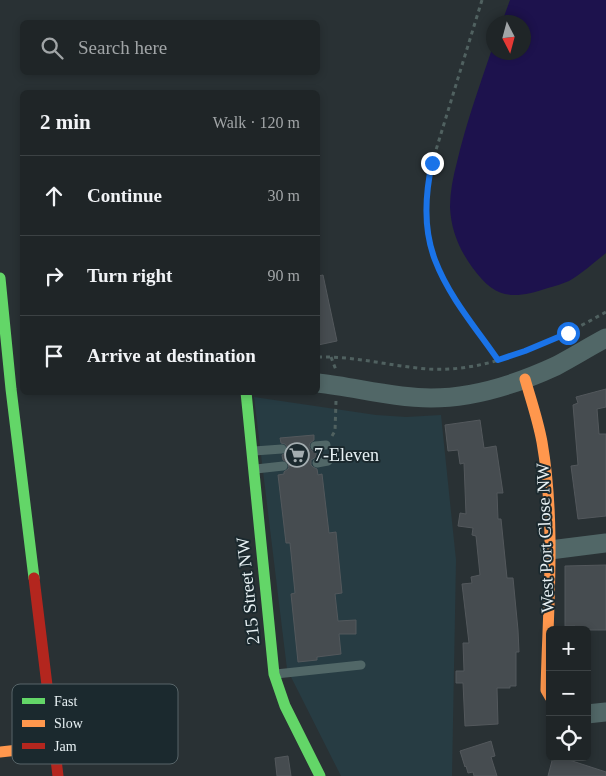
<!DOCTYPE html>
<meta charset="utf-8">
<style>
body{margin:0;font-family:Georgia,serif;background:#272d2f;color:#f1f3f6}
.controls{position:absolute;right:15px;bottom:15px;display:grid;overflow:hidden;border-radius:8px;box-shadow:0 2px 8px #0003}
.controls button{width:45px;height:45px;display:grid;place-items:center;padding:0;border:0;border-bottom:1px solid #3c4244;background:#1f2527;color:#f1f3f6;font:25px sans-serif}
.compass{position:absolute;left:486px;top:15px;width:45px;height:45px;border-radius:50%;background:#1f2527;box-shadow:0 2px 8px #0003;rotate:174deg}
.stop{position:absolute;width:15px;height:15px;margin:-11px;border:4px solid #1a73e8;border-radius:50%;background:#fff}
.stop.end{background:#1a73e8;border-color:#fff;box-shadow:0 1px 5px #0008}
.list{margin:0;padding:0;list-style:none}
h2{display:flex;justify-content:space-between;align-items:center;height:65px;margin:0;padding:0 20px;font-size:21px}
h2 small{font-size:16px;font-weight:400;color:#a1a5a7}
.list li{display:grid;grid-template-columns:32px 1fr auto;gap:15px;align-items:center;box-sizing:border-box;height:80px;padding:0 20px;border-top:1px solid #3c4244}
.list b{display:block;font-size:19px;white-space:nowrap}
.list em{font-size:16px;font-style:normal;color:#a1a5a7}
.icon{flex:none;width:28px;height:28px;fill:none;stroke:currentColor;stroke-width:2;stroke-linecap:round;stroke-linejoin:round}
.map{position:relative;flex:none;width:606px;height:776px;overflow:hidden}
.search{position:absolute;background:#1f2527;box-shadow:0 2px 8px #0003;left:20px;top:20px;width:300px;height:55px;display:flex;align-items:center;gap:12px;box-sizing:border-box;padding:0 18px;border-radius:8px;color:#a1a5a7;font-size:19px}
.panel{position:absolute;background:#1f2527;box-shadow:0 2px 8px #0003;left:20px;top:90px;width:300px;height:305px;border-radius:8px}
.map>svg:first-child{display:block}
.built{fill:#273c43}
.water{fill:#1d124d}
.building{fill:#464c50;stroke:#53585c}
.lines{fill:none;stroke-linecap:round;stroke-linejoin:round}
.path{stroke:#506160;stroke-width:3;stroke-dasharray:4 4;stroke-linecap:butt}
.lane{stroke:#516767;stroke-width:9}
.street{stroke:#516767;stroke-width:19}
.fast{stroke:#63d668;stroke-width:11}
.slow{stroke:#ff974d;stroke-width:11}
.jam{stroke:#b3261e;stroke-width:11}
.route{stroke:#1a73e8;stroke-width:6}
.labels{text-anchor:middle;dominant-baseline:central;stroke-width:4;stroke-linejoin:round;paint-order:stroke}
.poi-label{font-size:18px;fill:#e7f0f3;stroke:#1b292e;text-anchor:start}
.street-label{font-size:18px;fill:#e7f0f3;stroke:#1b292e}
.key{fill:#1b292e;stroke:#586569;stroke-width:1}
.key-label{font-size:14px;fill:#e7f0f3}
</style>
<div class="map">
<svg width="606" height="776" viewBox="0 0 606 776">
<rect width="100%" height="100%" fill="#293134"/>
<!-- built -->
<path class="built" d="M254,397l122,18 30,2 35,-2 15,145 -4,216h-111l-54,-107z"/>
<!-- water -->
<path class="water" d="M510,0h96v253c-10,8 -26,22 -37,28 -7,3 -14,5 -21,7 -36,12 -53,11 -76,-21 -13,-18 -21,-37 -22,-60 0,-15 3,-30 7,-45 9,-39 23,-77 36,-116l1,6h30v-30h-22z"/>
<!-- building -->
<g class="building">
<path d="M323,275l14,66 -19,4v-69z"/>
<path d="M606,389v18l-9,2 2,25h7v82l-28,3 -7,-53 7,-1 -5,-60 5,-2 -2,-6z"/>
<path d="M480,420l4,28 12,-2 7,47h-6l1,26h3l6,59h6l5,52 1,22h-3v34h-6v2h-13l1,36 -33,2 -2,-43h-7v-12h8l-1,-28h6l-7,-59 10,-1 -1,-6 9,-2 -4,-39 -4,-1 1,-7 -15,-2 2,-13 6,1 -2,-51 -4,1 -2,-14 -10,1 -3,-26z"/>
<path d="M314,435v5l-4,3 -1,4 3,4 4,1v5l-5,3v5l2,2 4,2 1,6 4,-1 7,59 7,-1 6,61 -7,1 3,27 18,-1v14h-17l2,20 -24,3v3l-19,2 -7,-68 4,-1 -5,-50h-4l-8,-68 6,-1v-2l5,-4 -1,-5 -5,-3 -1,-5 5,-3 1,-4 -3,-4 -4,-1 -1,-5z"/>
<path d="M606,565v65h-30l-1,-4h-10v-60z"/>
<path d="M491,741l4,15 -4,1 6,19h-23l-1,-4 -5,1 -2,-7 -1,1 -5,-16z"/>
<path d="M288,756l3,20h-14l-2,-18z"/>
<path d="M553,757h7l46,15v4h-58z"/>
</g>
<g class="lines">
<!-- path -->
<g class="path">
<path d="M482,0l-50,163c-7,32 -9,66 3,97 14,37 41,68 63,100"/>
<path d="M318,357c37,-1 72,9 109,12 63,4 125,-27 179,-57"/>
<path d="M331,357l5,13"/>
<path d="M332,436l3,-5 1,-30"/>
</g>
<!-- lane -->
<g class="lane">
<path d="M315,446l11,-1"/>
<path d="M254,451l28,-2"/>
<path d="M317,463l11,-2"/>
<path d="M256,469l27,-3"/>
<path d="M276,674l85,-9"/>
</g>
<!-- street -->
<g class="street">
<path d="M318,383c37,4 75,15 113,15 43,0 86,-14 125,-32 17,-9 33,-19 50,-28"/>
<path d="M550,550l56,-7"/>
<path d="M587,714l19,-2"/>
</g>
<!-- fast -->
<g class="fast">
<path d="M0,278l11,111 23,189"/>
<path d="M246,392l28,282 11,32 35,70"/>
</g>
<!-- slow -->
<g class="slow">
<path d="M525,379c6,21 13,41 17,63 14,81 6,166 4,248l4,7"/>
<path d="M0,752l54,-6"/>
</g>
<!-- jam -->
<path class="jam" d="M34,578l24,198"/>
</g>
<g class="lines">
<!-- route -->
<path class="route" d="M432,163c-7,32 -9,66 3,97 14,37 41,68 63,100l27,-9 43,-18"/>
</g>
<!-- icons -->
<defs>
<g id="supermarket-ring" transform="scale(1.25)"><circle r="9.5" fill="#1b292e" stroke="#a4adb0" stroke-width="1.5"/><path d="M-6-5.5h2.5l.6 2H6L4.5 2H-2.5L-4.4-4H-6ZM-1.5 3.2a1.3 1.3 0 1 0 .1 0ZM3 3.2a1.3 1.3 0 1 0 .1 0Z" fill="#a4adb0"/></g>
</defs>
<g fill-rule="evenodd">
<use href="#supermarket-ring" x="297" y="455"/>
</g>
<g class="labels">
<!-- poi labels -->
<g class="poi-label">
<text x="314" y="455">7-Eleven</text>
</g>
<!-- street labels -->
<g class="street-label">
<text transform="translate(545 538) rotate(-92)">West Port Close NW</text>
<text transform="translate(248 591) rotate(-96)">215 Street NW</text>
</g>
</g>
<!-- legend -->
<rect x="12" y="684" width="166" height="80" rx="8" class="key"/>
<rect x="22" y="698" width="23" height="6" fill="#63d668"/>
<rect x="22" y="720" width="23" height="7" fill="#ff974d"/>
<rect x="22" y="743" width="23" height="6" fill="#b3261e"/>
<g class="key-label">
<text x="54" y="706">Fast</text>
<text x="54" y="728">Slow</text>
<text x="54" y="751">Jam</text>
</g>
</svg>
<div class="controls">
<button>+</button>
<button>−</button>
<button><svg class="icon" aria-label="locate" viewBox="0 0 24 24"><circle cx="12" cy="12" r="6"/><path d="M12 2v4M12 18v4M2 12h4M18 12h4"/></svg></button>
</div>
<svg class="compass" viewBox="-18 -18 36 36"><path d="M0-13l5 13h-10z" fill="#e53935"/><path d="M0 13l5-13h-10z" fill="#a1a5a7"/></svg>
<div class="stop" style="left:568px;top:333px"></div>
<div class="stop end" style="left:432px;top:163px"></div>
<div class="search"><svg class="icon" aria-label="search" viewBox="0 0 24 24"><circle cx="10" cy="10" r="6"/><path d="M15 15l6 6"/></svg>Search here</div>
<section class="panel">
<h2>2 min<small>Walk · 120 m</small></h2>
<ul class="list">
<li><svg class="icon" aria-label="ahead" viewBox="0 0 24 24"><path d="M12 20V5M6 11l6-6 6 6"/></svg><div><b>Continue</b></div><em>30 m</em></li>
<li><svg class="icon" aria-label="right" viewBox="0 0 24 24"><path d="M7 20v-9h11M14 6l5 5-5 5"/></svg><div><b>Turn right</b></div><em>90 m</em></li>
<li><svg class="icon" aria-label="arrive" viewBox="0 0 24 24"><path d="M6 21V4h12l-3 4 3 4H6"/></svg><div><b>Arrive at destination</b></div></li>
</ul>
</section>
</div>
